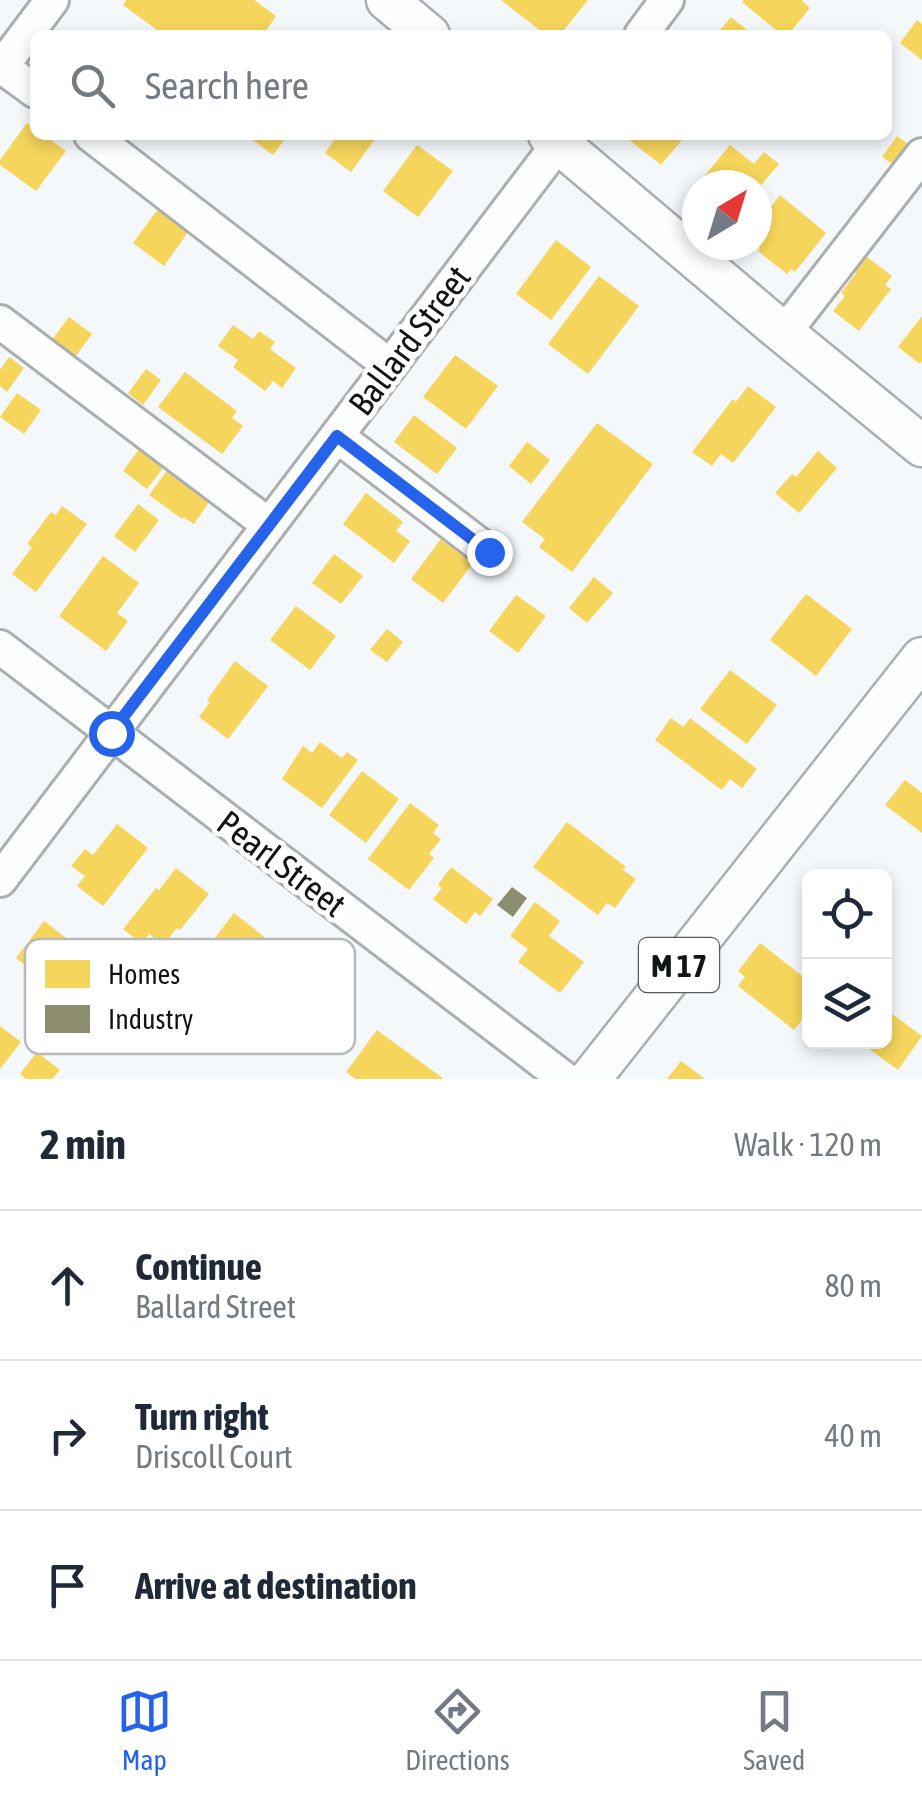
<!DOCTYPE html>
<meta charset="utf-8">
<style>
body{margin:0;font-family:"Asap Condensed",sans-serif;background:#f2f2f3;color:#1f2937}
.controls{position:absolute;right:30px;bottom:30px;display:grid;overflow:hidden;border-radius:15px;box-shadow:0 5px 15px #0003}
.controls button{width:90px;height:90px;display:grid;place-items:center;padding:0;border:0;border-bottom:2px solid #e0e1e3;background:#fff;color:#1f2937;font:50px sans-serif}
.compass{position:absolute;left:682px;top:170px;width:90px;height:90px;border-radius:50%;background:#fff;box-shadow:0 5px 15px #0003;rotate:38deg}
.stop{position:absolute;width:30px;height:30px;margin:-22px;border:8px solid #2563eb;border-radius:50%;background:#fff}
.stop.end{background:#2563eb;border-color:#fff;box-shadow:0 2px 10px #0008}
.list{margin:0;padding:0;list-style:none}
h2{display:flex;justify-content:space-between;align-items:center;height:130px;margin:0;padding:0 40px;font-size:42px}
h2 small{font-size:32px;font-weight:400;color:#747a83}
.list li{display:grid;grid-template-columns:65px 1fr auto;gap:30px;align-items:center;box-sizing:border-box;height:150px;padding:0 40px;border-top:2px solid #e0e1e3}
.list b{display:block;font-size:38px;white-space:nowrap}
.list p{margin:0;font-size:32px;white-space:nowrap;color:#747a83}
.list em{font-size:32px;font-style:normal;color:#747a83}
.icon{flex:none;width:55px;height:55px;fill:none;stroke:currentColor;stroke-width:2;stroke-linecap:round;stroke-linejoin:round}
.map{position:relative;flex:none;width:922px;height:1079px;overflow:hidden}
.search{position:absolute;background:#fff;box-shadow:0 5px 15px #0003;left:30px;right:30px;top:30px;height:110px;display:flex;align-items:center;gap:25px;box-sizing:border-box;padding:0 35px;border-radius:15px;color:#747a83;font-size:38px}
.sheet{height:580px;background:#fff}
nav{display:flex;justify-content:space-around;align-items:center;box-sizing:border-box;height:140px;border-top:2px solid #e0e1e3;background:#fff;font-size:28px;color:#747a83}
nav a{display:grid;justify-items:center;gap:5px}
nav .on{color:#2563eb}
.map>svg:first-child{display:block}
.homes{fill:#f6d55c}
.industry{fill:#8c8c6e}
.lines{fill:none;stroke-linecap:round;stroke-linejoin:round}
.minor-casing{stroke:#abaeaf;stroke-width:38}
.major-casing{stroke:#abaeaf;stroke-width:45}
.minor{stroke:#fdfefe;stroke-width:32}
.major{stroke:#fdfefe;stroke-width:40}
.route{stroke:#2563eb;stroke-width:12}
.labels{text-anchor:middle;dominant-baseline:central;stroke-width:10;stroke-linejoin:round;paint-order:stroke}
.shield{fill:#fff;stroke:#595b5c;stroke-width:2.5}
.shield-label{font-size:32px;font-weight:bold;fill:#121516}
.street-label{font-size:35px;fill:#121516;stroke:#fff}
.key{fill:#fff;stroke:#b8b9b9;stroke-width:2.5}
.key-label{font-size:28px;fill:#121516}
</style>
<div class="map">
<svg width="922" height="1079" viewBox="0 0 922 1079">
<rect width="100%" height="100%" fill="#f4f8fa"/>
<!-- homes -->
<g class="homes">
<path d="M126,0h128l22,16 -13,19h-99l-41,-30z"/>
<path d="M501,0h87l-28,35h-14z"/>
<path d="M744,0h57l9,8 -22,27h-6l-40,-33z"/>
<path d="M731,17l22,18h-37z"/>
<path d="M917,20l5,4v36l-22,-17z"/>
<path d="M27,123l8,5v7h9l22,16 -30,40 -36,-26v-5z"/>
<path d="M246,135h42l-15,20z"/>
<path d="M338,135h40l-27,37 -26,-19z"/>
<path d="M630,135h56l-25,30 -34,-27z"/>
<path d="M897,136l15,11 -15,20 -15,-10z"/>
<path d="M417,145l36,26 -35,46 -35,-26z"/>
<path d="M730,145l24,19 10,-12 15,12 -22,26v-5h-60z"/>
<path d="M780,195l46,38 -31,39 -4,-3 -4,5 -29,-23 2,-3 -3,-2v-22z"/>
<path d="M161,205l30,23 -27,38 -31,-23z"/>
<path d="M556,240l35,27 -40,53 -35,-26z"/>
<path d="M863,254l29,22 -7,9 6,4 -32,42 -26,-20 12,-15 -4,-3 15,-20 -5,-4z"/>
<path d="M599,276l40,30 -51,68 -40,-30z"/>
<path d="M922,316v45l-2,3 -22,-17z"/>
<path d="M69,317l23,17 -18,24 -23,-17z"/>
<path d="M233,325l20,14 6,-8 16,11 -5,7 26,19 -14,20 -9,-7 -8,10 -32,-24 5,-7 -20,-14z"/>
<path d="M455,355l43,31 -32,43 -43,-32z"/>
<path d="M9,357l15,11 -17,24 -7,-6v-16z"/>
<path d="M146,369l15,11 -18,25 -15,-12z"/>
<path d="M185,372l52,39 -5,7 11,8 -21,28 -64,-47z"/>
<path d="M748,386l28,21 -43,56 -12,-9 -9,12 -20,-14 41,-53 3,3z"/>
<path d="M17,393l24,17 -17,24 -24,-17z"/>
<path d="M414,415l43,33 -20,26 -43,-32z"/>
<path d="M597,423l56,41 -81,108 -33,-25 6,-8 -23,-17z"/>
<path d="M527,442l23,18 -19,24 -22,-18z"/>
<path d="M142,445l24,19 -19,25 -24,-18z"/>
<path d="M818,451l19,17 -38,45 -24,-20 17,-19 4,3z"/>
<path d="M169,468l32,25 -2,2 10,7 -15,22 -11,-7 -1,2 -33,-24z"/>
<path d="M366,493l37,29 -7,9 14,10 -16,22 -51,-39z"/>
<path d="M138,504l21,16 -24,32 -21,-16z"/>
<path d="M62,506l25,18 -51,68 -24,-18 20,-27 -5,-3 24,-32 5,3z"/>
<path d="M450,536l24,18 -5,6 4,3 -30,40 -32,-24 30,-40 4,4z"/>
<path d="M334,554l29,22 -22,28 -29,-21z"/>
<path d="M103,556l36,27 -22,30 11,8 -22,30 -47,-35z"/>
<path d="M594,577l19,16 -26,30 -18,-15z"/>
<path d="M806,594l46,35 -36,47 -46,-36z"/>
<path d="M516,595l30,21 -28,37 -29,-22z"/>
<path d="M296,606l40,30 -26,34 -40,-30z"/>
<path d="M387,629l16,13 -16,20 -17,-12z"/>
<path d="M235,661l33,25 -40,53 -29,-22 11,-15 -3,-2z"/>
<path d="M730,670l47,35 -30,39 -47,-35z"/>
<path d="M671,718l13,9 6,-9 67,51 -15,19 -12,-9 -8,11 -67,-50z"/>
<path d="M320,742l22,16 5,-6 11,8 -36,48 -40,-29 21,-33 9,7z"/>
<path d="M362,771l37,28 -33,44 -37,-28z"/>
<path d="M905,780l17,13v40l-37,-28z"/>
<path d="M410,803l29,22 -6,8 8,6 -12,15 5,4 -25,32 -41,-31z"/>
<path d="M567,822l59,45 -3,3 13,9 -21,29 -8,-5 -9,12 -65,-48z"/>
<path d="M117,824l31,24 -45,58 -26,-20 8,-10 -14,-10 14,-17 8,6z"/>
<path d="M451,867l42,32 -13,17 -5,-4 -9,12 -33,-25 9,-11 -4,-3z"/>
<path d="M176,868l33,26 -29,36 -3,-2 -14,17 -14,-11 -7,10 -19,-15 33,-41 3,2z"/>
<path d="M535,902l25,19 -11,15 35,26 -24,31 -42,-31 10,-13 -18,-13z"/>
<path d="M234,913l33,26 -51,66 -33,-26z"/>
<path d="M44,921l43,33 -28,37 -43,-33z"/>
<path d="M760,943l50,39v28l-16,20 -56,-44 7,-9 -7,-6z"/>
<path d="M884,1008l38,28 -24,34 -38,-28h24z"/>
<path d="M0,1026l21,16 -21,27z"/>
<path d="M377,1030l67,49h-88l-10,-7z"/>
<path d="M37,1052l23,18 -8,9h-26l-6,-5z"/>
<path d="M681,1061l24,18h-38z"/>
</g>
<!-- industry -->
<path class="industry" d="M512,887l15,11 -14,19 -16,-12z"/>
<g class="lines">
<!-- minor casing -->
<g class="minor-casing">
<g id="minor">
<path d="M641,35l26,-35"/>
<path d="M2,67l33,24"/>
<path d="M0,69l52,-69"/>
<path d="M91,135l299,231"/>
<path d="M0,322l269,203"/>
<path d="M784,333l138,-178"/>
<path d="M337,436l152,116"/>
<path d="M0,647l565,432"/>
<path d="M0,880l565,-745"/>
</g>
</g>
<!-- major casing -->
<g class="major-casing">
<g id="major">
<path d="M387,0l42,35"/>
<path d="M549,135l225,190 148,121"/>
<path d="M590,1079l332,-421"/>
</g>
</g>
<!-- minor -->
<use href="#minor" class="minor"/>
<!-- major -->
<use href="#major" class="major"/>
</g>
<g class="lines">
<!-- route -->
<path class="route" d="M111,733l226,-297 152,116"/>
</g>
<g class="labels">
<!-- shield labels -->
<rect class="shield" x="639" y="938" width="80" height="54" rx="8"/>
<g class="shield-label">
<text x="679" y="965">M 17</text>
</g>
<!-- street labels -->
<g class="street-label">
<text transform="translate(409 340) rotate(-53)">Ballard Street</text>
<text transform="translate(282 863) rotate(37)">Pearl Street</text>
</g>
</g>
<!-- legend -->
<rect x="25" y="939" width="330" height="115" rx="15" class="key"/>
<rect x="45" y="960" width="45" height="28" fill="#f6d55c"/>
<rect x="45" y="1005" width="45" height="28" fill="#8c8c6e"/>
<g class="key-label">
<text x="108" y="984">Homes</text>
<text x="108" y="1029">Industry</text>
</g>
</svg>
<div class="controls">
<button><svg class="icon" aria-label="locate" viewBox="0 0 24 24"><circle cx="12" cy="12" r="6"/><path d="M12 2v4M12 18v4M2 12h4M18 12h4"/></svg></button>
<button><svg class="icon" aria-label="layers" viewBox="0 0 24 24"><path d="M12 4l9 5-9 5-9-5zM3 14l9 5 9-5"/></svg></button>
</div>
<svg class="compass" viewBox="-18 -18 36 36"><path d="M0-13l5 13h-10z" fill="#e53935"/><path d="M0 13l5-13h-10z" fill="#747a83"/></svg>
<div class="stop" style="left:111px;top:733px"></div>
<div class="stop end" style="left:489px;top:552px"></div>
<div class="search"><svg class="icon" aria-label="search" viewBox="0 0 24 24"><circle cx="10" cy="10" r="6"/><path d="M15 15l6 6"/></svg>Search here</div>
</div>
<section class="sheet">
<h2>2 min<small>Walk · 120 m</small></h2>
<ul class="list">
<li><svg class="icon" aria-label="ahead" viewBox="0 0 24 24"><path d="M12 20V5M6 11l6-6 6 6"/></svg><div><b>Continue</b><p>Ballard Street</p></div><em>80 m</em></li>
<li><svg class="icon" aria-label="right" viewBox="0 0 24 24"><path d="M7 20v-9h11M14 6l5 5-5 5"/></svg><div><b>Turn right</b><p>Driscoll Court</p></div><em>40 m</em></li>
<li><svg class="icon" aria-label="arrive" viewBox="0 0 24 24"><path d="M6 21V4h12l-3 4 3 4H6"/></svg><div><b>Arrive at destination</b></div></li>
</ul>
</section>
<nav>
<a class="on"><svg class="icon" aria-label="map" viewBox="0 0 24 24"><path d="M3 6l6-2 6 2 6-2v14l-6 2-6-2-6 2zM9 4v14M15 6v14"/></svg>Map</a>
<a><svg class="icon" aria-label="directions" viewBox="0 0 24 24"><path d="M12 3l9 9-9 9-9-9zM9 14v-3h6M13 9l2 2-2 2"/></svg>Directions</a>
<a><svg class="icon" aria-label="saved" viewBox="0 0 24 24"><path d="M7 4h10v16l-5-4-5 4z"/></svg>Saved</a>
</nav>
